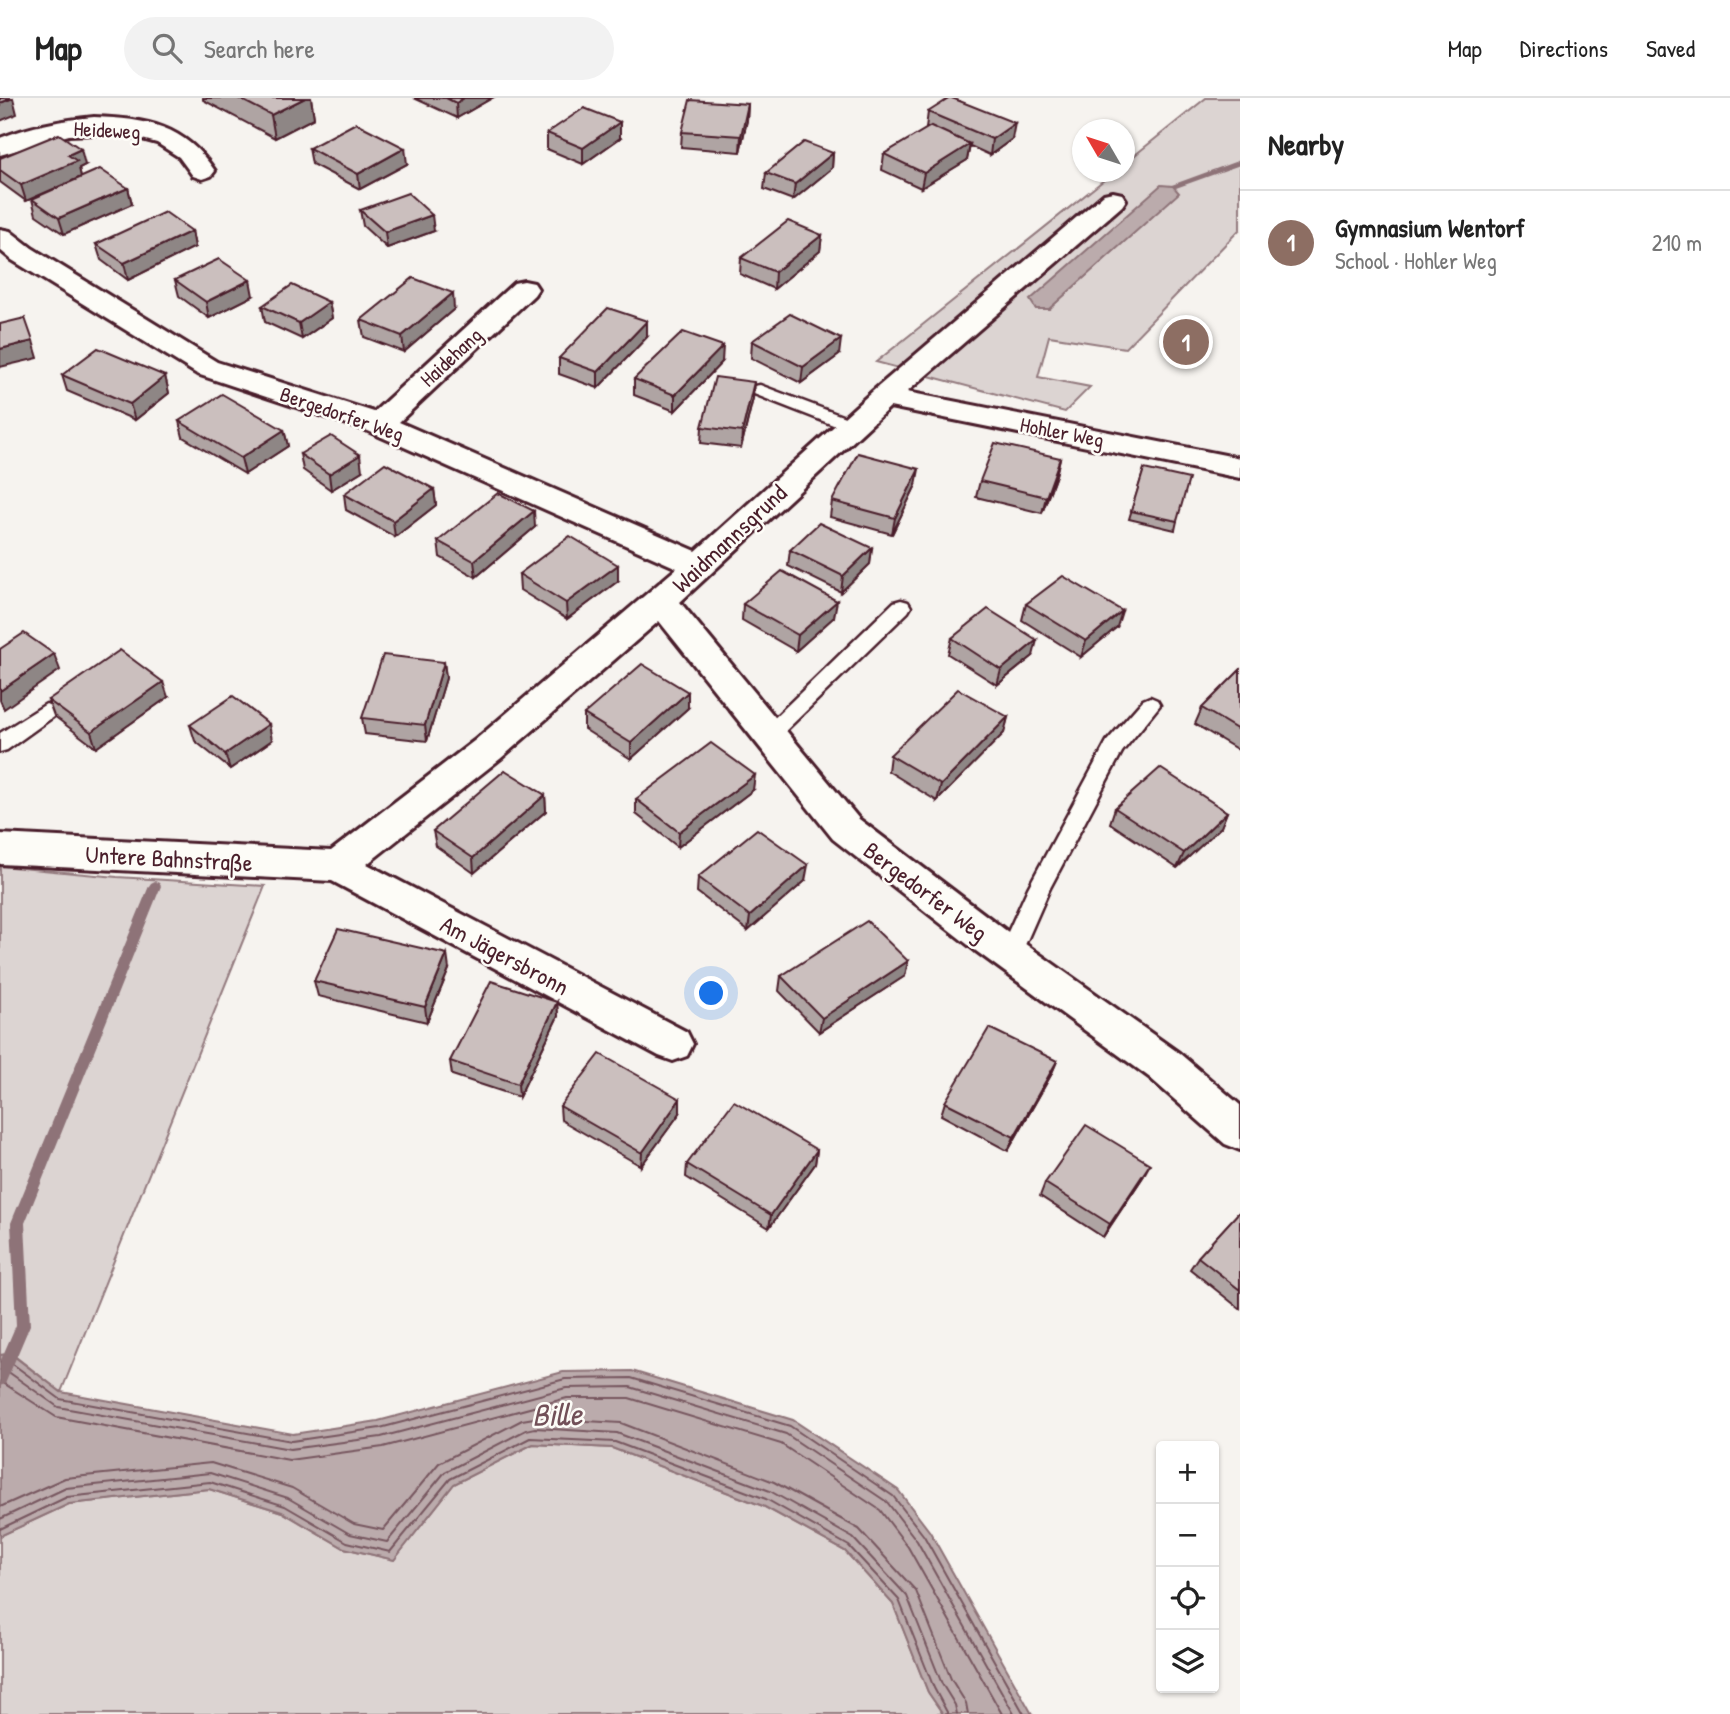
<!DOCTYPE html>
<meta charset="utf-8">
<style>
body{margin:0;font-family:"Patrick Hand",sans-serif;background:#f2f2f2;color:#222}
.controls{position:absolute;right:21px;bottom:21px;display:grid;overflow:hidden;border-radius:7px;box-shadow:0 2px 5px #0004}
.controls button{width:63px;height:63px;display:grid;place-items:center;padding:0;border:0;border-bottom:2px solid #e0e0e0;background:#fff;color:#222;font:35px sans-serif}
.compass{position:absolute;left:1072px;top:21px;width:63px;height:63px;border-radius:50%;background:#fff;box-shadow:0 2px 5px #0004;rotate:309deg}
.you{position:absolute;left:712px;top:896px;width:24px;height:24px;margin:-18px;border:5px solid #fff;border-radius:50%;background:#1a73e8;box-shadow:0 0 0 10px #1a73e833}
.badge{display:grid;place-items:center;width:46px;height:46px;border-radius:50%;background:#0b8043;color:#fff;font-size:23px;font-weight:700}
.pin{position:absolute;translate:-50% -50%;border:4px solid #fff;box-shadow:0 2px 7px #0006}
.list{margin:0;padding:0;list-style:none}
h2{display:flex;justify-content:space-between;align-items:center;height:91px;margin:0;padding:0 28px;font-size:30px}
h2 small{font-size:23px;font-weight:400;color:#767676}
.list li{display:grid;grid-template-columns:46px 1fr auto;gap:21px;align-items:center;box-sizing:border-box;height:105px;padding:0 28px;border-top:2px solid #e0e0e0}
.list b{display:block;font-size:26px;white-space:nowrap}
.list p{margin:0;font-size:23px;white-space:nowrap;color:#767676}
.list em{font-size:23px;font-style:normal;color:#767676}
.icon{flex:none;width:38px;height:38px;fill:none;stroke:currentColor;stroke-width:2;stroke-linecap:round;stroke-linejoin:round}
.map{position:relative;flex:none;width:1240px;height:1616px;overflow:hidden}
header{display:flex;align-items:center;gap:42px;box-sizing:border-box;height:98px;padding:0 35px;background:#fff;border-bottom:2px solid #e0e0e0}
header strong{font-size:33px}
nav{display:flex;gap:38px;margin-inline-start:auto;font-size:24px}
.search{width:490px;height:63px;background:#f2f2f2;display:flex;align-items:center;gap:18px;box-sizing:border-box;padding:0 24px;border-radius:38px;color:#767676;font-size:26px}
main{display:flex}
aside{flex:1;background:#fff}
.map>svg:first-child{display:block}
.green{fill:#dcd4d2;stroke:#937a7e;stroke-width:2;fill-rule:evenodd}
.water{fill:#bbabac;stroke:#8e7378;stroke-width:2}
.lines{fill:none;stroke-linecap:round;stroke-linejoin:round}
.shore{stroke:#77575f;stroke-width:2}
.stream{fill:#8e7378;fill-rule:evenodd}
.lane-casing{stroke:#4a1f2b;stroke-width:5}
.street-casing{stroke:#4a1f2b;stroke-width:6}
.lane{fill:#fdfcf7;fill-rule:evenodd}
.street{fill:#fdfcf7;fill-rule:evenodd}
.wall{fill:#afa4a3;stroke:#4a1f2b;stroke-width:2}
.shaded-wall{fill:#8e8685;stroke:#4a1f2b;stroke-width:2}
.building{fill:#cbbfbe;stroke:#4a1f2b;stroke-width:2}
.labels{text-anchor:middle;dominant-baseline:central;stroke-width:5;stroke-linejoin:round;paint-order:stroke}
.far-street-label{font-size:21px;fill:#4a1f2b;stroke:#fdfcf7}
.street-label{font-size:24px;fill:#4a1f2b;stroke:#fdfcf7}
.near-water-label{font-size:32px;font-style:italic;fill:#725058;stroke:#fdfcf7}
</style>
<header>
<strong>Map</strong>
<div class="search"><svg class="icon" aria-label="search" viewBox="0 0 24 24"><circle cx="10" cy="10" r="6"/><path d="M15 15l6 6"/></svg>Search here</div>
<nav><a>Map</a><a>Directions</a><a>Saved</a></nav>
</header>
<main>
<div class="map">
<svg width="1240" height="1616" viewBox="0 0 1240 1616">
<rect width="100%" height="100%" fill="#f6f3ef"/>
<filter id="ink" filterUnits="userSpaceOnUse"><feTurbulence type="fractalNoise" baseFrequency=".0143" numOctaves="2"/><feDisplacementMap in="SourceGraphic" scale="14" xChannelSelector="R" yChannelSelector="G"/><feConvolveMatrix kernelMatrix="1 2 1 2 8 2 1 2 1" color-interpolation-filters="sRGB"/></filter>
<g filter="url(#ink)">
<!-- green -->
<g class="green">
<path d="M1206,0h34v131l-115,119 -76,-12 -11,41 52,10 -25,25 -189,-50 238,-190h10l1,-9zM1179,94l-130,117h-13l-5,-9z"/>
<path d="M0,768l117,11 148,9 -204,506 -49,-38 -12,1z"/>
<path d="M533,1346l79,4 151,58 82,45 48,53 35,88 15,22h-943v-178l69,-32 140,-15 73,23 62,36 50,12 60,-76z"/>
</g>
<!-- water -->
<g class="water">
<path d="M1161,87l12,1 6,7 -130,116h-13l-6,-9z"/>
<path d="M11,1256l50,38 232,42 85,-13 185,-49 69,-1 161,49 105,70 32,42 102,182h-89l-15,-22 -35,-88 -48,-53 -82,-45 -151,-58 -79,-4 -79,40 -60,76 -50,-12 -62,-36 -73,-23 -140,15 -69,32v-181z"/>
</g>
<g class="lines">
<!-- shore -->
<g class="shore">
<path d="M0,1264h10l50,37 232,42 88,-13 185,-49 66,-1 159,48 103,70 31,40 100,178"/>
<path d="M0,1272l7,1 51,36 232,42 91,-12 185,-49 64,-1 156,47 101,68 30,39 97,173"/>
<path d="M0,1283l56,36 233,43 94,-13 184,-49h62l152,46 99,66 28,37 94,167"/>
<path d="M0,1409l65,-29 146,-15 81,25 62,36 29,6 56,-67 83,-43 12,-2 87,5 153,59 85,47 57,62 35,88 15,24 2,11"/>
<path d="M0,1421l66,-31 144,-15 78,25 62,36 37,8 58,-70 81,-42 9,-2 82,5 153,58 83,47 54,58 35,88 13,21 2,9"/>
<path d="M0,1431l67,-32 143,-15 75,24 62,36 43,10 60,-73 80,-41 85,4 151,57 83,47 50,54 35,88 14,26"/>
</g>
<!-- stream -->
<g class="stream">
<path d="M1240,62v5l-64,23 -7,-2z"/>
<path d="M155,783l4,2 2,3 -136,337 5,102 -25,59 -5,2v-24l16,-37 -5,-102 138,-337 2,-3z"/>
</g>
<!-- lane casing -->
<g class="lane-casing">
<g id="lane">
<path d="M760,287l98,37 3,4 -3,4h-12l-92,-36 -3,-4 3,-4z"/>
<path d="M901,502l7,2 3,5 -3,5 -132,128 -7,3 -7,-3 -4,-5 4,-5 132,-128z"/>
<path d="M1150,599l7,3 3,5 -38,47 -72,136 -32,73 -8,2 -8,-2 -4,-7 30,-66 79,-147 36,-41z"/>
<path d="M46,606l7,3 3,5 -3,5 -46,33 -7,2v-19z"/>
</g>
</g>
<!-- street casing -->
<g class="street-casing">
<g id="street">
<path d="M94,19c54,2 90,8 121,54l-4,5 -9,3 -9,-3 -14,-19 -22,-14 -37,-10 -51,2 -69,20v-17c31,-12 62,-18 94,-21z"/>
<path d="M1113,94l9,2 4,6 -4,6 -215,186 333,66v20l-350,-71 -210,195 179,217 145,110 175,124 61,52v45l-15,-6 -76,-67 -173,-126 -143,-112 -174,-218 -159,138 -133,105 320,168 6,12 -6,12 -14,5 -14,-5 -327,-175 -332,-17v-30l331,17 143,-110 203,-173 -309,-137 -171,-57 -185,-114 -12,-10v-21l10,2 22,17 185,114 157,50 140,-129 10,-2 10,2 4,6 -4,6 -135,127 297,129 177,-160 231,-197z"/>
</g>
</g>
<!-- lane -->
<use href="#lane" class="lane"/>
<!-- street -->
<use href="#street" class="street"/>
</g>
<!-- wall -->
<g class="wall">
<path d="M203,0h108l3,20 -39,20 -72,-38z"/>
<path d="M414,0h78l-35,20z"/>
<path d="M748,6l-1,16 -7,32 -59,-5 1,-15z"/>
<path d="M928,14l84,27 -22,16 -20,-9 -3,14 -46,28 -39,-18 2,-16 43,-25 -1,-1z"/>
<path d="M547,35l73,5 -37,26 -36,-15z"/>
<path d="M309,50l98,16 -47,25 -48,-25z"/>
<path d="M833,55l-1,15 -39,32 -29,-11 2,-16z"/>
<path d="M0,60l85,7 -6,3 2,9 -55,24 -26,-19z"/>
<path d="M128,90l4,16 -68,30 -28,-19 -4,-16z"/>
<path d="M360,112l74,21 -47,17 -24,-22z"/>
<path d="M192,133l3,16 -67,33 -27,-20 -5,-16z"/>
<path d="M822,137l-2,16 -46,38 -34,-15 1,-16z"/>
<path d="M175,182l78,16 -44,22 -30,-22z"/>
<path d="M329,204l3,16 -30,21 -37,-17 -3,-16z"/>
<path d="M454,211l-50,43 -40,-15 -3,-17z"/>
<path d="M647,239l-49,51 -39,-14v-16z"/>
<path d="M752,243l87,14 -38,28 -50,-25z"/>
<path d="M722,264l-47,49 -41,-16v-16z"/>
<path d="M62,277l103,1 4,17 -34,27 -68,-29z"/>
<path d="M753,300l-12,50 -40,-5 1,-16z"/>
<path d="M179,323l105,9 4,16 -43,28 -62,-37z"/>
<path d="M300,356l62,17 -31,19 -28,-20z"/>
<path d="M1060,360l-4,17 -14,38 -66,-16 4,-16z"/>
<path d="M1144,371l33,52 -2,9 -46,-11z"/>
<path d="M916,387l-24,49 -62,-17 2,-16z"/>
<path d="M434,391l2,16 -41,32 -49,-27 -2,-16z"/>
<path d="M535,429l-59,50 -36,-20 -2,-16z"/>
<path d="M872,450l-2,16 -29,28 -53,-26 2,-16z"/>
<path d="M519,476l99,7 -51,38 -47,-29z"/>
<path d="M743,506l91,13 -38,34 -54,-31z"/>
<path d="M1026,506l91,23 -36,30 -59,-37z"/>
<path d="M952,540l81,18 -36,29 -49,-31z"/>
<path d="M444,564l2,16 -19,63 -62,-7 -3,-16z"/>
<path d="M1240,572v81l-45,-27 7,-16z"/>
<path d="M168,599l-72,51 -42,-32 -6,-16z"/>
<path d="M688,610l-57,51 -47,-30v-15z"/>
<path d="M1008,619l-4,16 -67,68 -49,-30 2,-16z"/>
<path d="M190,627l82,15 -42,29 -35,-28z"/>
<path d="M753,692l-75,57 -42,-33v-15z"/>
<path d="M545,697l1,16 -72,62 -38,-27 -3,-15z"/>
<path d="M1115,710l112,4 -6,15 -44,41 -67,-45z"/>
<path d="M698,779l107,4 -57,50 -51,-39z"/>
<path d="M908,863l-3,15 -86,56 -40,-41 2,-15z"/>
<path d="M449,871l-22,53 -109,-26 -4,-15z"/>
<path d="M557,904l1,14 -39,81 -67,-22 -2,-14z"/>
<path d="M1057,963l-6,14 -43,76 -67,-36 4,-13z"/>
<path d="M560,1008l120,7 -39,53 -80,-46z"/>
<path d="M817,1052l-2,14 -46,64 -83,-51 1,-13z"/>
<path d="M1143,1079l-40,60 -63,-41 5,-13z"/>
<path d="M1240,1113v98l-50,-40 8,-12z"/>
</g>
<!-- shaded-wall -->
<g class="shaded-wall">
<path d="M13,0l4,16 -17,7v-18z"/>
<path d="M305,0h6l3,20 -39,20 -4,-23z"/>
<path d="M464,0h28l-35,20 -1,-15z"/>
<path d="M748,6l-1,16 -7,32 1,-16z"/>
<path d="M620,24v16l-37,26v-16z"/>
<path d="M1015,25l-3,16 -22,16 2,-16z"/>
<path d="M970,46l-3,16 -46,28 3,-15z"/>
<path d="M405,50l2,16 -47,25 -2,-15z"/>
<path d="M81,51l4,16 -6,3 2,9 -55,24 -5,-16 47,-30z"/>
<path d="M833,55l-1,15 -39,32 2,-16z"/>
<path d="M128,90l4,16 -68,30 -5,-16z"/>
<path d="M432,117l2,16 -47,17 -2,-16z"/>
<path d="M192,133l3,16 -67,33 -4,-17z"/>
<path d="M822,137l-2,16 -46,38 1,-17z"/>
<path d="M250,182l3,16 -44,22 -3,-16z"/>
<path d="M453,195l1,16 -50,43 -2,-16z"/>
<path d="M329,204l3,16 -30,21 -3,-16z"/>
<path d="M647,223v16l-49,51v-16z"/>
<path d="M841,241l-2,16 -38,28 2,-16z"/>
<path d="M33,243l5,17 -38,9v-18z"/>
<path d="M723,248l-1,16 -47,49v-16z"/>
<path d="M165,278l4,17 -34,27 -5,-16z"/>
<path d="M754,284l-1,16 -12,50 1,-16z"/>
<path d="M284,332l4,16 -43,28 -4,-16z"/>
<path d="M360,357l2,16 -31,19 -2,-16z"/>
<path d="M1060,360l-4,17 -14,38 4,-16z"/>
<path d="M919,371l-3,16 -24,49 3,-16z"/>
<path d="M434,391l2,16 -41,32 -2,-16z"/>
<path d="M534,413l1,16 -59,50 -2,-16z"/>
<path d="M872,450l-2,16 -29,28 2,-16z"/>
<path d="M618,467v16l-51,38 -1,-16z"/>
<path d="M837,503l-3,16 -38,34 2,-16z"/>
<path d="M1122,513l-5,16 -36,30 5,-16z"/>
<path d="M1037,542l-4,16 -36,29 4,-15z"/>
<path d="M54,556l6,16 -56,39 -4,-9v-9z"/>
<path d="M444,564l2,16 -19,63 -2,-16z"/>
<path d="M163,584l5,15 -72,51 -5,-16z"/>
<path d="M688,594v16l-57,51v-16z"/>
<path d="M1008,619l-4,16 -67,68 4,-16z"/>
<path d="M269,626l3,16 -42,29 -5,-15z"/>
<path d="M755,677l-2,15 -75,57 1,-15z"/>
<path d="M545,697l1,16 -72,62 -1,-15z"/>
<path d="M1227,714l-6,15 -44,41 7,-15z"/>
<path d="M808,767l-3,16 -57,50 2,-15z"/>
<path d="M447,856l2,15 -22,53 -2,-15z"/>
<path d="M908,863l-3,15 -86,56 3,-14z"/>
<path d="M557,904l1,14 -39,81 -1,-13z"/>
<path d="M1057,963l-6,14 -43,76 6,-14z"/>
<path d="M680,1001v14l-39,53 1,-13z"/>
<path d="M817,1052l-2,14 -46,64 2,-13z"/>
<path d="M1150,1066l-7,13 -40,60 7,-13z"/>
</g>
<!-- building -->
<g class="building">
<path d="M0,0h13l-13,5z"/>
<path d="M238,0h67l-34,17z"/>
<path d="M446,0h18l-8,5z"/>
<path d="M950,0h2l63,25 -23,16 -64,-27z"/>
<path d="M690,2l58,4 -7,32 -59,-4z"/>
<path d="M584,10l36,14 -37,26 -36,-15z"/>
<path d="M356,25l49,25 -47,26 -49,-26z"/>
<path d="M931,28l39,18 -46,29 -40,-19z"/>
<path d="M59,36l22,15 -13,6 9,6 -56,24 -21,-15v-12z"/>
<path d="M804,44l29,11 -38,31 -29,-11z"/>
<path d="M100,71l28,19 -69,30 -27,-19z"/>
<path d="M408,95l24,22 -47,17 -25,-22z"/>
<path d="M165,114l27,19 -68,32 -28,-19z"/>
<path d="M788,123l34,14 -47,37 -34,-14z"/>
<path d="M219,161l31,21 -44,22 -31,-22z"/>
<path d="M413,180l40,15 -51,43 -41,-16z"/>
<path d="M292,187l37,17 -30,21 -37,-17z"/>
<path d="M608,210l39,13 -49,51 -39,-14z"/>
<path d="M790,216l51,25 -38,28 -51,-26z"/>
<path d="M25,220l8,23 -33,8v-25z"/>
<path d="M683,234l40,14 -48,49 -41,-16z"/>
<path d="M98,250l67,28 -35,28 -68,-29z"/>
<path d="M715,279l39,5 -12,50 -40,-5z"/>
<path d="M222,296l62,36 -43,28 -62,-37z"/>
<path d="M331,338l29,19 -31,19 -29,-20z"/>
<path d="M995,345l65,15 -14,39 -66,-16z"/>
<path d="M858,355l61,16 -24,49 -63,-17z"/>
<path d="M385,365l49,26 -41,32 -49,-27z"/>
<path d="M1144,371l45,10 -12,42 -46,-10z"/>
<path d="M498,395l36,18 -60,50 -36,-20z"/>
<path d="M819,425l53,25 -29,28 -53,-26z"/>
<path d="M570,438l48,29 -52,38 -47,-29z"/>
<path d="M782,473l55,30 -39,34 -55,-31z"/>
<path d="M1063,478l59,35 -36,30 -60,-37z"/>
<path d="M988,511l49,31 -36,30 -49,-32z"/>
<path d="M24,535l30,21 -54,37v-42z"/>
<path d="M120,552l43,32 -72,50 -43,-32z"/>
<path d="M383,557l61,7 -19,63 -63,-7z"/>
<path d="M642,566l46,28 -57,51 -47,-29z"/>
<path d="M1240,572v61l-38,-23z"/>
<path d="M958,591l50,28 -67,68 -51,-30z"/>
<path d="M233,598l36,28 -44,30 -35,-29z"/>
<path d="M711,645l44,32 -76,57 -43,-33z"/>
<path d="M1160,670l67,44 -43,41 -69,-45z"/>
<path d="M505,672l40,25 -72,63 -40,-27z"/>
<path d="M757,731l51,36 -58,51 -52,-39z"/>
<path d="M867,823l41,40 -86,57 -41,-42z"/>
<path d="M338,831l109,25 -22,53 -111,-26z"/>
<path d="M491,883l66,21 -39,82 -68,-23z"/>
<path d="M989,930l68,33 -43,76 -69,-35z"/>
<path d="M600,956l80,45 -38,54 -82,-47z"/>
<path d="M734,1003l83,49 -46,65 -84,-51z"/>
<path d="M1086,1027l64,39 -40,60 -65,-41z"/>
<path d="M1240,1113v79l-42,-33z"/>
</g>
</g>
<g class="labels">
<!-- far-street labels -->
<g class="far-street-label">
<text transform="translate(107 32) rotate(3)">Heideweg</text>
<text transform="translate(451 259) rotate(-43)">Haidehang</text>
<text transform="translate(342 316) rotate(19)">Bergedorfer Weg</text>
<text transform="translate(1062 334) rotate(11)">Hohler Weg</text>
</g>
<!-- street labels -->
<g class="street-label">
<text transform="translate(729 440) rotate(-43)">Waidmannsgrund</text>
<text transform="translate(169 760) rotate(3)">Untere Bahnstraße</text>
<text transform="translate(926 793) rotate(37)">Bergedorfer Weg</text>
<text transform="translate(505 857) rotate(28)">Am Jägersbronn</text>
</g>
<!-- near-water labels -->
<g class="near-water-label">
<text transform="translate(557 1316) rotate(-1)">Bille</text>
</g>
</g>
</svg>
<div class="controls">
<button>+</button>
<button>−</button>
<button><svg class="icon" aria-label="locate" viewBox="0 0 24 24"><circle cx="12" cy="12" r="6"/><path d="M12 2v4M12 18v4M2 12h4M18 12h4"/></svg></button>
<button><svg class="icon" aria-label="layers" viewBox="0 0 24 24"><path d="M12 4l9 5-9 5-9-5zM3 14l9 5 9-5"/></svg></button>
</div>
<svg class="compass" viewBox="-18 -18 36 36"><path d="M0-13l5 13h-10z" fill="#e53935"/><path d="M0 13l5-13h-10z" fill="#767676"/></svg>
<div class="you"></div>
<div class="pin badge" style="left:1186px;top:244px;background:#8d6e63">1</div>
</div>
<aside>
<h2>Nearby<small></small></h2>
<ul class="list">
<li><span class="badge" style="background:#8d6e63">1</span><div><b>Gymnasium Wentorf</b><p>School · Hohler Weg</p></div><em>210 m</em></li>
</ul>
</aside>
</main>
